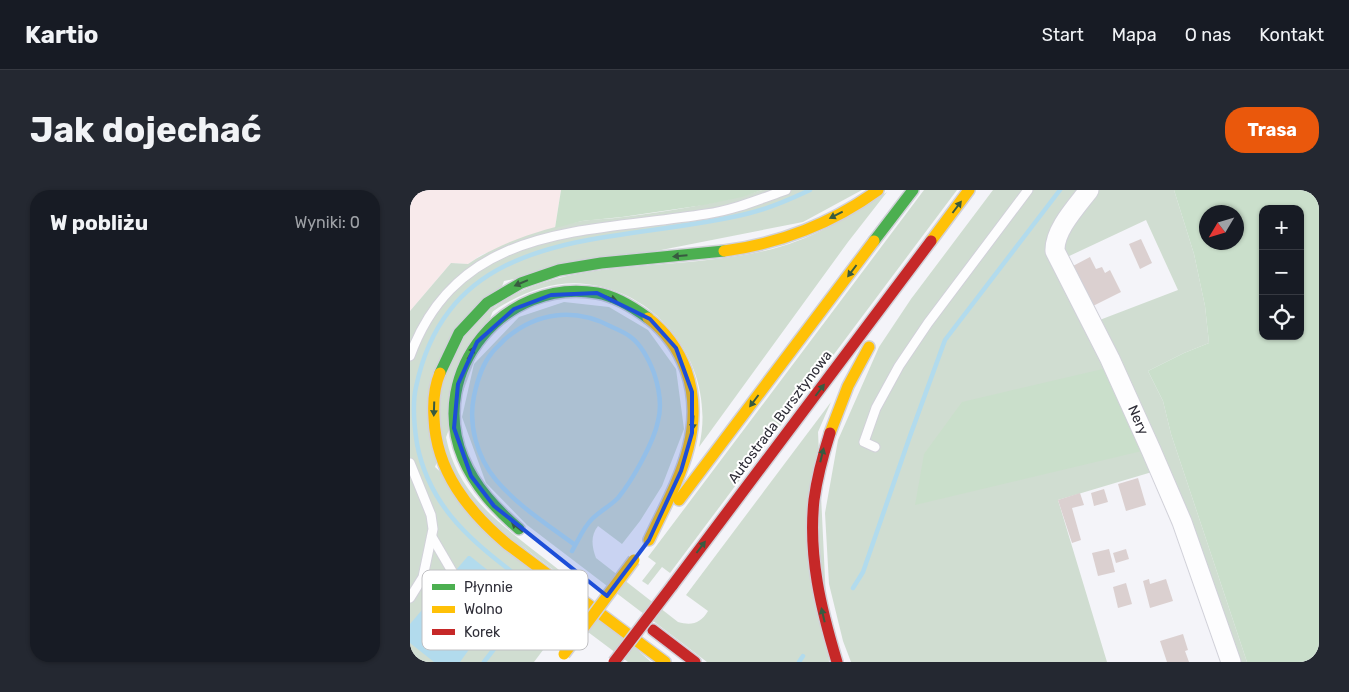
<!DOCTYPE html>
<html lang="pl">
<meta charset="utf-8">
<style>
body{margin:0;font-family:Rubik,sans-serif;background:#242831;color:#f1f3f6}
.controls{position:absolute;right:15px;top:15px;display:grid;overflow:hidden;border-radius:10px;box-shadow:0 1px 4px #0004}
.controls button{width:45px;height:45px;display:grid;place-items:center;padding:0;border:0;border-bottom:1px solid #363941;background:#171b24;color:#f1f3f6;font:25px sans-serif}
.compass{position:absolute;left:789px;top:15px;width:45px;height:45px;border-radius:50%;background:#171b24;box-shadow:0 1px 4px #0004;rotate:232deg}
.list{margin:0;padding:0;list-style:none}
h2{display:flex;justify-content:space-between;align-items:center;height:65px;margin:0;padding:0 20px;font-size:21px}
h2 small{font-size:16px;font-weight:400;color:#9ea1a6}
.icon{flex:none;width:28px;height:28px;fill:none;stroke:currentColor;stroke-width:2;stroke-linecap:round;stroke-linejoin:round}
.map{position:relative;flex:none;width:909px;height:472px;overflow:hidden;border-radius:20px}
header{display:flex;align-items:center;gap:30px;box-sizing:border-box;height:70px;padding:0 25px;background:#171b24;border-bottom:1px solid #363941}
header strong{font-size:24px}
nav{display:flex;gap:28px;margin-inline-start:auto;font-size:18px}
.intro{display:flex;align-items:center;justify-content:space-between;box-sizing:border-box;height:120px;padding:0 30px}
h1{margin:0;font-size:35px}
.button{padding:12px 22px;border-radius:20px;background:#ea580c;color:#fff;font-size:18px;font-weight:700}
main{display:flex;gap:30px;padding:0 30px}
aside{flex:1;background:#171b24;border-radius:20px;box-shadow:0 1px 4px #0004}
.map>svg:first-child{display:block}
.industrial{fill:#f8eaeb}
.green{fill:#d0ddd1}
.forest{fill:#cadfcb;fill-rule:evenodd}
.water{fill:#b2dbed}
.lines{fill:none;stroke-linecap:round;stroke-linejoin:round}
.stream{stroke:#b2dbed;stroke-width:4.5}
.building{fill:#dbd0d0}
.lane-casing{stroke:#d1d1d9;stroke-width:11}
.street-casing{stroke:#d1d1d9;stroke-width:21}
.fast-casing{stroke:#d1d1d9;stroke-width:14}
.slow-casing{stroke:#d1d1d9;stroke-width:14}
.jam-casing{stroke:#d1d1d9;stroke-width:14}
.lane{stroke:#fdfdfe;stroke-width:9}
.street{stroke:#fdfdfe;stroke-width:19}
.fast{stroke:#4caf50;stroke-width:11}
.slow{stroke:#ffc107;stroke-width:11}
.jam{stroke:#c62828;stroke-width:11}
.slow-bridge-casing{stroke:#d1d1d9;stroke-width:14;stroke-linecap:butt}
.jam-bridge-casing{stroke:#d1d1d9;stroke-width:14;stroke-linecap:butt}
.slow-bridge{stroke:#ffc107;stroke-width:11}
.jam-bridge{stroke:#c62828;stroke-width:11}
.oneway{fill:#385a40}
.marked{fill:#1d4ed8;fill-opacity:0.2;stroke:#1d4ed8;stroke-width:4;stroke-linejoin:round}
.labels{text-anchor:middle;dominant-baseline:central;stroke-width:4;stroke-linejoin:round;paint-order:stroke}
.street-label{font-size:14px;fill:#2e2d37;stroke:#fff}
.key{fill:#fff;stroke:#c0c0c3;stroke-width:1}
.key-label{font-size:14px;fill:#2e2d37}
</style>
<header>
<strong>Kartio</strong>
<nav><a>Start</a><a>Mapa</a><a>O nas</a><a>Kontakt</a></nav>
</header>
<div class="intro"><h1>Jak dojechać</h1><a class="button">Trasa</a></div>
<main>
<aside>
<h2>W pobliżu<small>Wyniki: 0</small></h2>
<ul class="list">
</ul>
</aside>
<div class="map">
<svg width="909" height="472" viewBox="0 0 909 472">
<rect width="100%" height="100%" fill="#f4f4f9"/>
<!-- industrial -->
<path class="industrial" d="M0,0h151l-6,38 -16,4 -58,23 -13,9 -17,-1 -41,48z"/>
<!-- green -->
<g class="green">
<path d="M352,0h100l-59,32 -299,59 -69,186 216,195h-23l-64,-48c-14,-10 -30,-6 -42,6l27,22 -15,20h-124v-351l41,-48 17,1c31,-21 76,-36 114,-43 13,-2 28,-2 41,-4 46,-6 95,-13 139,-27z"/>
<path d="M514,0h33l-287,383 -8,-6 -14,18 -6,-4 14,-18 -8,-6z"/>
<path d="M583,0h86l-27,38 94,222 6,22 -94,28 49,162h-256l-8,-21 -14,-57 -4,-71 13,-73 41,-93 32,-48z"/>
<path d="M689,0h75l20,64 11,52 4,37 -25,10 -36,18 15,30 8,33 76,228h-8l-142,-341 81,-31 -32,-70 -81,38 -1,-19z"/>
<path d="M477,2l-39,50 -149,205c18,-76 -35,-154 -113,-163 -27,-3 -53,5 -76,17 -32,16 -52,44 -62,78 -9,34 -4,71 15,102 17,28 44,48 69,68 17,13 34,26 51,40l-1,2c-41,-31 -101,-70 -126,-115 -14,-24 -17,-53 -15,-80 2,-21 10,-41 22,-57 44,-62 120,-68 189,-74 38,-3 76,-6 112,-14 46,-10 84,-34 123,-59z"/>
<path d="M154,112l45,5 39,23 28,39 8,60 -22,57 -22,35 -18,23 -24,-18c-8,10 -6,21 -2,32l82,64c14,4 23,1 30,-11l-22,-16 145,-193 -13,30 11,230h-122l-180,-137 -41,-42 -24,-66 12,-53 45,-47z"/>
</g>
<!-- forest -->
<g class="forest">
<path d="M151,0h201l-20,7 -38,8 -82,12 -40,4 -27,7z"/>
<path d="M764,0h145v472h-72l-76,-228 -8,-33 -15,-30 36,-18 25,-10 -4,-37 -11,-52zM853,19h37v127h-37zM826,22v30h-30v-30z"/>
<path d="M697,178l39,82 -231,55 9,-51 38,-52z"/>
</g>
<!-- water -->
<path class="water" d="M58,366h2l40,32 1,3 -51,71h-26l-24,-19v-19z"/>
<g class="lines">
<!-- stream -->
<g class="stream">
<path d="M162,361c6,-10 11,-23 20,-32 8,-8 17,-12 26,-21 14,-17 36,-56 40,-77 4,-15 1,-33 -4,-48 -5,-13 -11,-26 -22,-35 -6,-5 -13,-8 -20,-11 -38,-20 -76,-15 -108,13 -4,5 -10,9 -13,14 -9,11 -14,28 -17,42 -6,29 3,61 22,84 22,26 52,45 79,65"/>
<path d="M443,398l10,-16 47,-136 35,-96 115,-150"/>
<path d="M128,402c-54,-42 -107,-76 -121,-148 -3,-19 -5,-39 -1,-57 35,-168 206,-141 334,-174 21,-5 41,-14 60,-23"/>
<path d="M74,472l24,-31 5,-16 4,-5 26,-23"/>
<path d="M389,472l4,-6"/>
</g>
</g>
<!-- building -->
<g class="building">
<path d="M731,49l11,24 -12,6 -11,-25z"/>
<path d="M680,67l6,12 6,-2 3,6 5,-3 11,22 -28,14 -20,-40z"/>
<path d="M728,288l8,27 -20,6 -8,-27z"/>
<path d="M694,299l4,13 -14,4 -3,-13z"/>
<path d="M670,303l4,12 -12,3 9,32 -9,3 -14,-43z"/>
<path d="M699,359l6,23 -17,4 -6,-23z"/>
<path d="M716,359l3,10 -13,4 -3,-10z"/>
<path d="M739,389l1,5 16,-5 7,22 -23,7 -7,-27z"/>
<path d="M716,393l6,21 -14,4 -5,-21z"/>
<path d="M773,444l5,16 -3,1 4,11h-22l-7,-21z"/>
</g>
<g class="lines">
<!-- lane casing -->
<g class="lane-casing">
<g id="lane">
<path d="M0,166c49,-134 179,-123 296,-142 28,-4 54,-15 80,-24"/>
<path d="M465,257l-11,-5 12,-34 23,-42 29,-43 100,-133"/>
<path d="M0,273l21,52 2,14 -10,48 -13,21"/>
<path d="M22,347l21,36"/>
</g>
</g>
<!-- street casing -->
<g class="street-casing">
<path id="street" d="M679,0c-12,16 -35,40 -34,61l55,108 41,91 31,72 49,140"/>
</g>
<!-- fast casing -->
<g class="fast-casing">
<g id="fast">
<path d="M464,51l39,-51"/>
<path d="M30,183l19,-40 28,-30 34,-20 38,-13 42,-7 123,-12"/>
<path d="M109,339c-23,-20 -44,-42 -56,-71 -36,-87 42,-181 134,-165 19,3 36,14 51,25"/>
</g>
</g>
<!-- slow casing -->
<g class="slow-casing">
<g id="slow">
<path d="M521,51l38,-51"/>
<path d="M314,61c55,-7 109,-28 154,-61"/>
<path d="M238,128c18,14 30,30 38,52 22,62 -11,115 -37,170"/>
<path d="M30,183c-6,14 -7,30 -6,45 2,53 34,93 73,126l158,118"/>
<path d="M420,243l18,-47 21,-39"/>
<path d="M269,310l195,-259"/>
</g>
</g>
<!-- jam casing -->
<g class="jam-casing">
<g id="jam">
<path d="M420,243c-7,22 -13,44 -16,67 -6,56 7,109 23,162"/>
<path d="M262,396l259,-345"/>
<path d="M243,440l42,32"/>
</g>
</g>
<!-- lane -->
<use href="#lane" class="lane"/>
<!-- street -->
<use href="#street" class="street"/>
<!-- fast -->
<use href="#fast" class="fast"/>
<!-- slow -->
<use href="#slow" class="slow"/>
<!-- jam -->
<use href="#jam" class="jam"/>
<!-- slow-bridge casing -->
<g class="slow-bridge-casing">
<path id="slow-bridge" d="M154,464l70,-94"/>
</g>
<!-- jam-bridge casing -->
<g class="jam-bridge-casing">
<path id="jam-bridge" d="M204,472l58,-76"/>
</g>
<!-- slow-bridge -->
<use href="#slow-bridge" class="slow-bridge"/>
<!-- jam-bridge -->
<use href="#jam-bridge" class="jam-bridge"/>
</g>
<!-- one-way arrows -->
<defs><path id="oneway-solid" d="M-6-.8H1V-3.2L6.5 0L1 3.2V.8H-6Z" transform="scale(1.25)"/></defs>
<g class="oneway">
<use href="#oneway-solid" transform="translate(547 17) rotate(-53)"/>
<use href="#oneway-solid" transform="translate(426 25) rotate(153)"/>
<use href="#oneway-solid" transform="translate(270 66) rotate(175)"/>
<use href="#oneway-solid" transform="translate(442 81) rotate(127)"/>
<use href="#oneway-solid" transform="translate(111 93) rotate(157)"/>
<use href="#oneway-solid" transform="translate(200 108) rotate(20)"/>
<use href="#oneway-solid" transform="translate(61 163) rotate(-61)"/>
<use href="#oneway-solid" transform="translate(410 200) rotate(-53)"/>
<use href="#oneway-solid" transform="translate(344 211) rotate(127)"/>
<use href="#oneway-solid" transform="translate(24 219) rotate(92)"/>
<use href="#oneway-solid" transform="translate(283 233) rotate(94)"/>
<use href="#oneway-solid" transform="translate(412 265) rotate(-76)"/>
<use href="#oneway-solid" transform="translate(107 337) rotate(-140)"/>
<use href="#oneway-solid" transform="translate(291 357) rotate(-53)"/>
<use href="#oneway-solid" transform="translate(413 425) rotate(-103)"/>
</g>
<!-- marked area -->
<path class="marked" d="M187,103l53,26 26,29 16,44v41l-11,38 -32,69 -42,56 -113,-90 -23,-30 -17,-48 4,-44 19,-42 37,-33 37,-14z"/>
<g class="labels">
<!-- street labels -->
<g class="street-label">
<text transform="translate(370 227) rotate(-53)">Autostrada Bursztynowa</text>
<text transform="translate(728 230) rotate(66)">Nery</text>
</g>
</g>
<!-- legend -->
<rect x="12" y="380" width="166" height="80" rx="8" class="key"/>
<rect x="22" y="394" width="23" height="6" fill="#4caf50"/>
<rect x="22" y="416" width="23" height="7" fill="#ffc107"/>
<rect x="22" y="439" width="23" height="6" fill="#c62828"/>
<g class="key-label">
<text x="54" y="402">Płynnie</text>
<text x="54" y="424">Wolno</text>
<text x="54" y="447">Korek</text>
</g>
</svg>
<div class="controls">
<button>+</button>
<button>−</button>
<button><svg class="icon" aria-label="locate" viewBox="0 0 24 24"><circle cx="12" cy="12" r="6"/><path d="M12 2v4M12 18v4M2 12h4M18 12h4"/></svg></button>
</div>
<svg class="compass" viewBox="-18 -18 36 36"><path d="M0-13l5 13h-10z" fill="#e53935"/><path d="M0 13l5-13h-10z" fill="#9ea1a6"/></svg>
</div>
</main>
